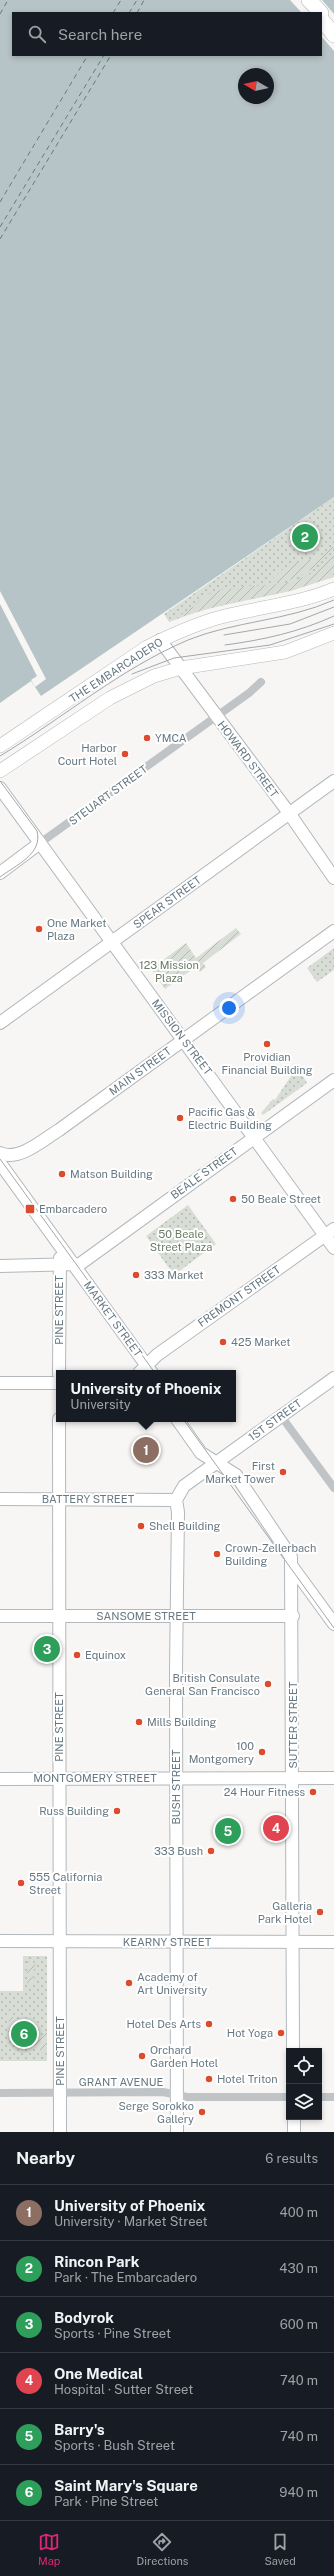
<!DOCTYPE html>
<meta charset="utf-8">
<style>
body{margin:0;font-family:"Public Sans",sans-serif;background:#242831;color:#f1f3f6}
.controls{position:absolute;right:12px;bottom:12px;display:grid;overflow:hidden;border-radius:0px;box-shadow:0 2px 6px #0003}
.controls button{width:36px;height:36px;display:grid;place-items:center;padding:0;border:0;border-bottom:1px solid #363941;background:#171b24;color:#f1f3f6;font:20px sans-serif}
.compass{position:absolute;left:238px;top:68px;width:36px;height:36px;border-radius:50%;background:#171b24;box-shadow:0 2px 6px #0003;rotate:279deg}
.you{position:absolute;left:229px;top:1008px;width:14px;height:14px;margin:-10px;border:3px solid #fff;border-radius:50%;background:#1a73e8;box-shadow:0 0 0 6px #1a73e833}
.badge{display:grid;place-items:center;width:26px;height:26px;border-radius:50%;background:#db2777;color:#fff;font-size:13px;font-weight:700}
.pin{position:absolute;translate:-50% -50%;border:2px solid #fff;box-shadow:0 1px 4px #0006}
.popup{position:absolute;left:56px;top:1370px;width:180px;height:52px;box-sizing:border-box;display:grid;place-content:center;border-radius:0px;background:#171b24;filter:drop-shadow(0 1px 3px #0005);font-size:13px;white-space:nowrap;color:#9ea1a6}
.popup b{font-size:15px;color:#f1f3f6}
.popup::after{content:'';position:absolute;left:50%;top:100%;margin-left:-8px;border:8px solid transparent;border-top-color:#171b24}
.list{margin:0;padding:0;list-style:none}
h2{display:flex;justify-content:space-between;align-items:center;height:52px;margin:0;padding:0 16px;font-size:17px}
h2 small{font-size:13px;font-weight:400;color:#9ea1a6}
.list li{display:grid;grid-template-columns:26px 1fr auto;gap:12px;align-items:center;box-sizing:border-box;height:56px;padding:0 16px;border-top:1px solid #363941}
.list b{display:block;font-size:15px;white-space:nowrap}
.list p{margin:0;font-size:13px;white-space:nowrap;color:#9ea1a6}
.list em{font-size:13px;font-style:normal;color:#9ea1a6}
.icon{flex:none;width:22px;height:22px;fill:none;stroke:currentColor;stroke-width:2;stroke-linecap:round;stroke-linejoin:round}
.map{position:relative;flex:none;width:334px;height:2132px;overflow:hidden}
.search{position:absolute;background:#171b24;box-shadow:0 2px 6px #0003;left:12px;right:12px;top:12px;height:44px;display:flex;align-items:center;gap:10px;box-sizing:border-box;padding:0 14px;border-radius:0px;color:#9ea1a6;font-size:15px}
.sheet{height:388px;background:#171b24}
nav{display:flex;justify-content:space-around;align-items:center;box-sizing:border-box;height:56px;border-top:1px solid #363941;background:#171b24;font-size:11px;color:#9ea1a6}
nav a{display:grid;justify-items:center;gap:2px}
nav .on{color:#db2777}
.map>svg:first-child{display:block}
.park{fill:url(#park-dots)}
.garden{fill:url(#garden-furrows)}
.water{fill:#b7c4c7;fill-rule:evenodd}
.pier{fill:#f7f6f4}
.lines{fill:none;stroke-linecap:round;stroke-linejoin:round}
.ferry{stroke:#637a7f;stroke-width:1;stroke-dasharray:5 4;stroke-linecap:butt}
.secondary-casing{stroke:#b2b8bc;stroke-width:14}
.primary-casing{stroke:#b3b8bb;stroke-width:14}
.highway-casing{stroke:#b3b7ba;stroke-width:16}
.street{stroke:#c0c4c7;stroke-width:8}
.secondary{stroke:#fff;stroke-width:12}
.primary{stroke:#fff;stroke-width:13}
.highway{stroke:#fff;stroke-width:15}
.tram{stroke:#a1a8ac;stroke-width:1}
.poi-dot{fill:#db4c2f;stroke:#fff;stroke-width:1.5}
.labels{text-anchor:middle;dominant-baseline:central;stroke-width:4;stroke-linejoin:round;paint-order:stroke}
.street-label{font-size:11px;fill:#677883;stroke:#fff}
.poi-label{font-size:11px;fill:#677883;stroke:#fff;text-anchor:start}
.park-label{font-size:11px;fill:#6b7b65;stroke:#fff}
</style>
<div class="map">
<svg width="334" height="2132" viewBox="0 0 334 2132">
<defs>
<pattern id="park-dots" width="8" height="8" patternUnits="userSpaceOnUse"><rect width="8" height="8" fill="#d8ddd5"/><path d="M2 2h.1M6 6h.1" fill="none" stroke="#b3b8b2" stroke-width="1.8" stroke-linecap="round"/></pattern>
<pattern id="garden-furrows" width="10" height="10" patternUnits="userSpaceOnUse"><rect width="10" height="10" fill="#d8ddd5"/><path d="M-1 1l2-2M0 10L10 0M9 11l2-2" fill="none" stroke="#b3b8b2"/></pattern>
</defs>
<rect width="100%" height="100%" fill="#f7f6f4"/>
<!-- park -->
<g class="park">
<path d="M334,497v80l-44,14 -88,19 -33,12 -5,-8z"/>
<path d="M334,948v22l-17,12 -10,-14z"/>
<path d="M297,1067l10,16 -44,32 -2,-2 12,-14 2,1z"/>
<path d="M188,1205l28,39 -42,31 -28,-39z"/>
<path d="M23,1956h24v105h-47v-70h23z"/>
</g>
<!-- garden -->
<g class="garden">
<path d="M333,546c1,3 -2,6 -5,9 -16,17 -35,27 -58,28 19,-30 42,-14 63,-37z"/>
<path d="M334,553l-1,24 -43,14 -68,14 -45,13 17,-13 -3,6c9,-15 30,-26 47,-21v-4c37,0 72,-1 96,-33z"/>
<path d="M236,928l5,6 -38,29 3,4 -6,5 -5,-5 -30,22 -14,-20 35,-26 10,15z"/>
<path d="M27,1961l9,2 -3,10 2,8 -6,6h-2z"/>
<path d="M9,2010h4v11l15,-3 2,4 -15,4 -1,2 6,2 -1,5h-11z"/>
<path d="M43,2033h4v24l-15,-14 10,-5z"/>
</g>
<!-- water -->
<path class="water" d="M0,0h334v497l-293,199 -10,-15 -31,22zM13,13h308v42h-308zM244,74h24v24h-24z"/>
<!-- pier -->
<g class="pier">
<path d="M290,0h32l12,14v37l-13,-15v-23h-19z"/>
<path d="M0,591l46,88 -11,8 -4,-7 6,-4 -37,-72z"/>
</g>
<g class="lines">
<!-- ferry -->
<g class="ferry">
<path d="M113,13l8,-13"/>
<path d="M129,13l8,-13"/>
<path d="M137,13l7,-13"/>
<path d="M0,14l8,-14"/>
<path d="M0,202l88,-147"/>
<path d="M0,227l104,-172"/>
<path d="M0,239l111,-184"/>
</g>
<!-- secondary casing -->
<g class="secondary-casing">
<g id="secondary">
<path d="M160,640l129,173 45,65"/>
<path d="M0,788l334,460"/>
<path d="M0,873l40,-30"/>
<path d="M0,1023l334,-242"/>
<path d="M0,1153c19,9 44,-14 59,-23l275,-199"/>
<path d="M0,1163l152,210"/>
<path d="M0,1266l80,-2 254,-184"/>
<path d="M139,1373l18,-18 177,-126"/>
<path d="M59,1374l1,-116"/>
<path d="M0,1383h59"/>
<path d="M59,1419l1,713"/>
<path d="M177,1419l24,34 35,22 55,82 2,494"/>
<path d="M0,1499l176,1"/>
<path d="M291,1565l43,59"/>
<path d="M0,1616h293"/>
<path d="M0,1779l334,-1"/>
<path d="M0,1941l334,1"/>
<path d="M294,2117v15"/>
<path d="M177,2132l-1,-462 2,-158 -2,-12 8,-14 150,-108"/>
</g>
</g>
<!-- primary casing -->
<g class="primary-casing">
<g id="primary">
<path d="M0,746l147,-99c24,-12 48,-23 74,-30 38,-10 77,-13 113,-28"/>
<path d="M0,771l110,-73 44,-22 27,-8 104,-16 49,-19"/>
</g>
</g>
<!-- highway casing -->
<g class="highway-casing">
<g id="highway">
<path d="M309,0l12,13"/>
<path d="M321,19l13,16"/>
</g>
</g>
<!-- street -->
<g class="street">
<path d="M40,843l209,-150 12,-11"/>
<path d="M281,1416l53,72"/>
<path d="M0,2093l163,-1 24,5h102"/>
<path d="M319,2097h15"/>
</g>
<!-- secondary -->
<use href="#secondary" class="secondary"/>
<!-- primary -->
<use href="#primary" class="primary"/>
<!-- highway -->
<use href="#highway" class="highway"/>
<!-- tram -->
<g class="tram">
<path d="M224,635l66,-11 44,-17"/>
<path d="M225,645c38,-5 74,-13 109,-29"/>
<path d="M132,674l42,-16 96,-13 64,-21"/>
<path d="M0,756c63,-38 120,-87 188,-116 47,-19 99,-19 146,-40"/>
<path d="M0,781l37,50c6,23 -21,34 -37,46"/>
<path d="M0,1159l155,214"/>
<path d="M183,1419l151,209"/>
</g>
</g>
<!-- markers -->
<g class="poi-dot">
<circle cx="147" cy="738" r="4"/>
<circle cx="125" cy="754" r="4"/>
<circle cx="39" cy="929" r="4"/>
<circle cx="267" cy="1044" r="4"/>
<circle cx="180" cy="1118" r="4"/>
<circle cx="62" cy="1174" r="4"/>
<circle cx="233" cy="1199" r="4"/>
<rect x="25" y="1204" width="10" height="10" rx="2"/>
<circle cx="136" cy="1275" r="4"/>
<circle cx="223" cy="1342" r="4"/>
<circle cx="283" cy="1472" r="4"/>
<circle cx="141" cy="1526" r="4"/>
<circle cx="217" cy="1554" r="4"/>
<circle cx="77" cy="1655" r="4"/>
<circle cx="268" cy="1684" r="4"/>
<circle cx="139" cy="1722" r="4"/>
<circle cx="262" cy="1752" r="4"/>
<circle cx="313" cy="1792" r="4"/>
<circle cx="117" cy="1811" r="4"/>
<circle cx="211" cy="1851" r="4"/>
<circle cx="21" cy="1883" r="4"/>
<circle cx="320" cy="1912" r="4"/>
<circle cx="129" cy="1983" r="4"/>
<circle cx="209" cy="2024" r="4"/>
<circle cx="281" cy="2033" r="4"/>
<circle cx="142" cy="2056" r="4"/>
<circle cx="209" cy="2079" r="4"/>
<circle cx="202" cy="2112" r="4"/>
</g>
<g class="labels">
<!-- street labels -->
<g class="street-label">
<text transform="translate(116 670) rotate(-33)">THE EMBARCADERO</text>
<text transform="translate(248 759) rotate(53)">HOWARD STREET</text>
<text transform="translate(108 795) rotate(-36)">STEUART STREET</text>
<text transform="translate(167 902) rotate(-36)">SPEAR STREET</text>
<text transform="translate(182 1037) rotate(53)">MISSION STREET</text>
<text transform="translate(140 1071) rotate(-36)">MAIN STREET</text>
<text transform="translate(204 1173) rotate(-36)">BEALE STREET</text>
<text transform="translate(239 1296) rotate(-35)">FREMONT STREET</text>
<text transform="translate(59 1310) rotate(-90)">PINE STREET</text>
<text transform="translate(113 1319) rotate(54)">MARKET STREET</text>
<text transform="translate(275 1420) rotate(-36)">1ST STREET</text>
<text x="88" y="1499">BATTERY STREET</text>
<text x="146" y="1616">SANSOME STREET</text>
<text transform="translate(293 1725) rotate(-90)">SUTTER STREET</text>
<text transform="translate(59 1727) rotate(-90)">PINE STREET</text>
<text x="95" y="1778">MONTGOMERY STREET</text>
<text transform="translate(176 1787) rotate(-90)">BUSH STREET</text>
<text x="167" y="1942">KEARNY STREET</text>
<text transform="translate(60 2051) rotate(-90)">PINE STREET</text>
<text x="121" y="2082">GRANT AVENUE</text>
</g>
<!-- poi labels -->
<g class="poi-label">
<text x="155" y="738">YMCA</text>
<text x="117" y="748" text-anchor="end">Harbor<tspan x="117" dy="13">Court Hotel</tspan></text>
<text x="47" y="923">One Market<tspan x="47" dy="13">Plaza</tspan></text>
<text x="267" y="1057" text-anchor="middle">Providian<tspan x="267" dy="13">Financial Building</tspan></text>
<text x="188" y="1112">Pacific Gas &amp;<tspan x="188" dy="13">Electric Building</tspan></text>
<text x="70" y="1174">Matson Building</text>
<text x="241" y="1199">50 Beale Street</text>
<text x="39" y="1209">Embarcadero</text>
<text x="144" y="1275">333 Market</text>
<text x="231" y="1342">425 Market</text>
<text x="275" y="1466" text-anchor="end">First<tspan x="275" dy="13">Market Tower</tspan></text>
<text x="149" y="1526">Shell Building</text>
<text x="225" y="1548">Crown-Zellerbach<tspan x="225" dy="13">Building</tspan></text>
<text x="85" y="1655">Equinox</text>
<text x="260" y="1678" text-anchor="end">British Consulate<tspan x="260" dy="13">General San Francisco</tspan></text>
<text x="147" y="1722">Mills Building</text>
<text x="254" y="1746" text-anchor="end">100<tspan x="254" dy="13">Montgomery</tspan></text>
<text x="305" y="1792" text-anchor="end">24 Hour Fitness</text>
<text x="109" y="1811" text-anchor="end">Russ Building</text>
<text x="203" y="1851" text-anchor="end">333 Bush</text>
<text x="29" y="1877">555 California<tspan x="29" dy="13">Street</tspan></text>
<text x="312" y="1906" text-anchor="end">Galleria<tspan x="312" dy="13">Park Hotel</tspan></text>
<text x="137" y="1977">Academy of<tspan x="137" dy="13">Art University</tspan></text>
<text x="201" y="2024" text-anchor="end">Hotel Des Arts</text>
<text x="273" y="2033" text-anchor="end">Hot Yoga</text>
<text x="150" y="2050">Orchard<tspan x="150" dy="13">Garden Hotel</tspan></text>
<text x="217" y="2079">Hotel Triton</text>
<text x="194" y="2106" text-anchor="end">Serge Sorokko<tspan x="194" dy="13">Gallery</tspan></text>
</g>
<!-- park labels -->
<g class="park-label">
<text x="169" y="965">123 Mission<tspan x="169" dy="13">Plaza</tspan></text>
<text x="181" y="1234">50 Beale<tspan x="181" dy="13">Street Plaza</tspan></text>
</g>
</g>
</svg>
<div class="controls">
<button><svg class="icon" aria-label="locate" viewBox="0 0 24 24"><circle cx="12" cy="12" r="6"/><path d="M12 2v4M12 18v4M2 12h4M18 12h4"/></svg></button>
<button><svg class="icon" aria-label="layers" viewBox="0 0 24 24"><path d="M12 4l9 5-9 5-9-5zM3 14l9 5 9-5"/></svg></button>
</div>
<svg class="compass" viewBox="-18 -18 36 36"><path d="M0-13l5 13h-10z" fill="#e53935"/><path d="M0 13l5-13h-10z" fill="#9ea1a6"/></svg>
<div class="you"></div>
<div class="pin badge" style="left:146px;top:1450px;background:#8d6e63">1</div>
<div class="popup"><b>University of Phoenix</b>University</div>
<div class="pin badge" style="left:305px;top:537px;background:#2e9e5b">2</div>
<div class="pin badge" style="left:47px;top:1649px;background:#2e9e5b">3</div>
<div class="pin badge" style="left:276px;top:1828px;background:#e0444e">4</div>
<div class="pin badge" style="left:228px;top:1831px;background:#2e9e5b">5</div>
<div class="pin badge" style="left:24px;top:2034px;background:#2e9e5b">6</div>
<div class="search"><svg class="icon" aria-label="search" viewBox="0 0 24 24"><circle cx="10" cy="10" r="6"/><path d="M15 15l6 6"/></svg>Search here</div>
</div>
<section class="sheet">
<h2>Nearby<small>6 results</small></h2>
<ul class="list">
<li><span class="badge" style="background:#8d6e63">1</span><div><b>University of Phoenix</b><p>University · Market Street</p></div><em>400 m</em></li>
<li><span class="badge" style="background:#2e9e5b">2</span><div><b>Rincon Park</b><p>Park · The Embarcadero</p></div><em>430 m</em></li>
<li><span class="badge" style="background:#2e9e5b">3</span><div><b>Bodyrok</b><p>Sports · Pine Street</p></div><em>600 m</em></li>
<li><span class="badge" style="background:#e0444e">4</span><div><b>One Medical</b><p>Hospital · Sutter Street</p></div><em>740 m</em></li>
<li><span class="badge" style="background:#2e9e5b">5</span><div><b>Barry's</b><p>Sports · Bush Street</p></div><em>740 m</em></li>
<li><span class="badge" style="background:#2e9e5b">6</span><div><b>Saint Mary's Square</b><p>Park · Pine Street</p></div><em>940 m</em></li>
</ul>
</section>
<nav>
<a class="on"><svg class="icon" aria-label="map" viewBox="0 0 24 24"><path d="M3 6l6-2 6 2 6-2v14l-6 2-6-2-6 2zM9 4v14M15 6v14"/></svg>Map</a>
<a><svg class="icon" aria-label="directions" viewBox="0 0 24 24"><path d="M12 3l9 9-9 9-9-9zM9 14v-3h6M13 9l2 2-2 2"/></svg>Directions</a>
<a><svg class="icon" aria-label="saved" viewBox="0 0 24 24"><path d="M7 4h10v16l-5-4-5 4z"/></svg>Saved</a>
</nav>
